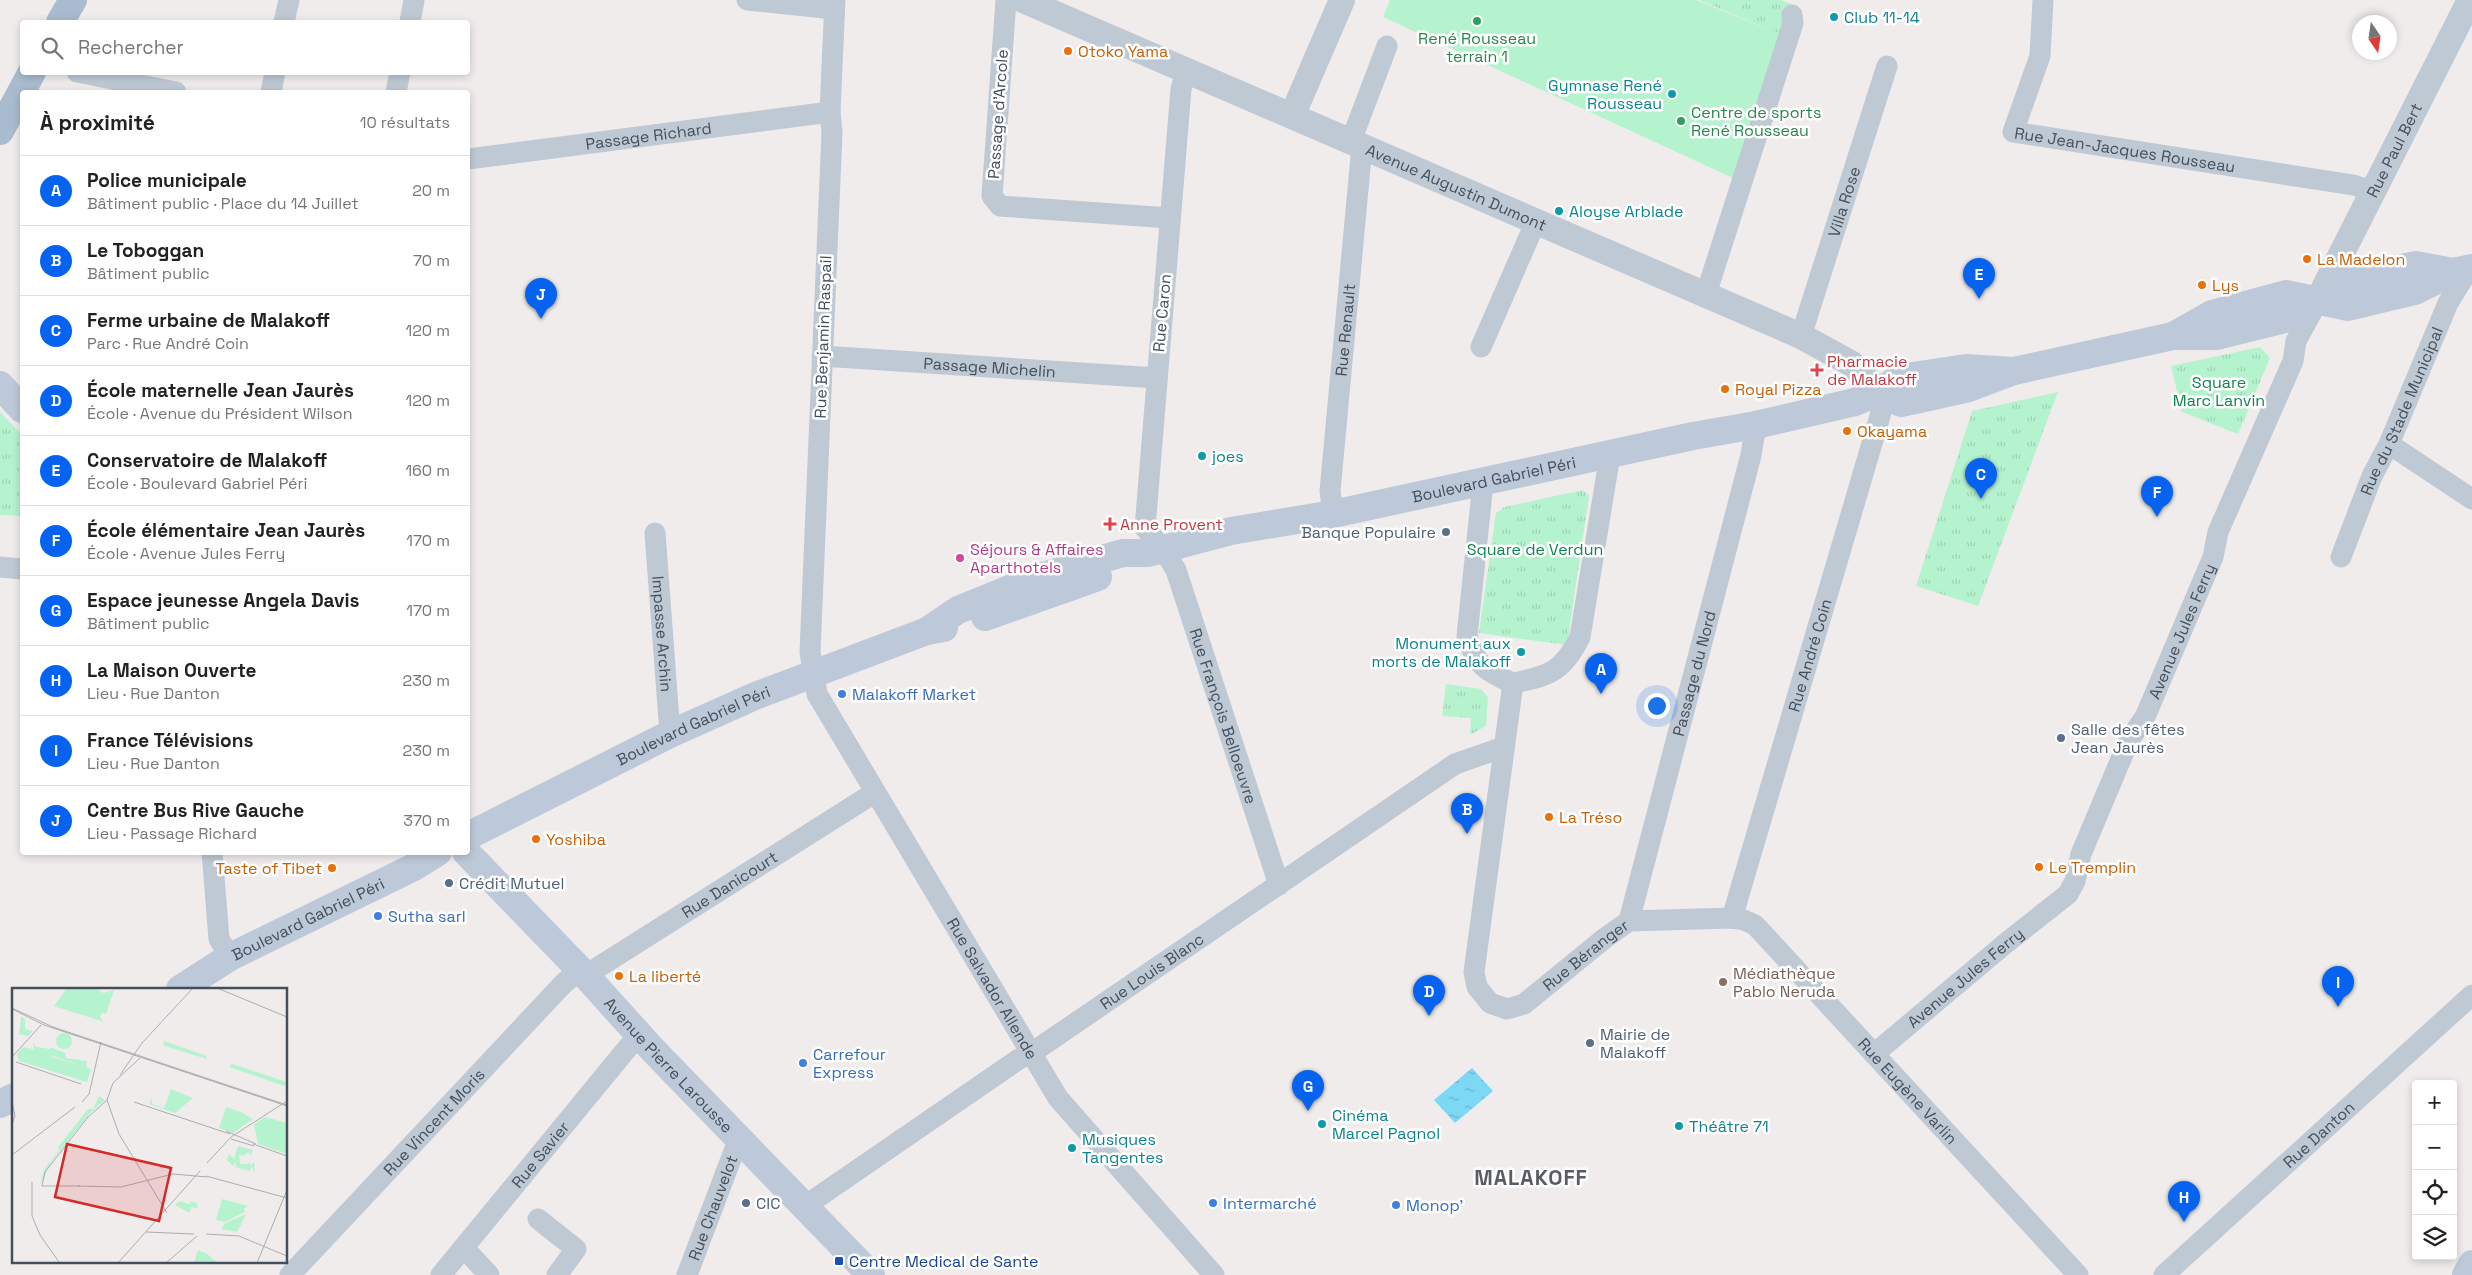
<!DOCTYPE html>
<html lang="fr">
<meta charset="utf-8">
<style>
body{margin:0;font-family:"Space Grotesk",sans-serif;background:#f2f2f2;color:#222}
.controls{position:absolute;right:15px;bottom:15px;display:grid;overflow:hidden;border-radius:5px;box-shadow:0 2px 8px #0003}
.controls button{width:45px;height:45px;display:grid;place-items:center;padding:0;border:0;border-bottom:1px solid #e0e0e0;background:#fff;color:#222;font:25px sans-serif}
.compass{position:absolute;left:2352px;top:15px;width:45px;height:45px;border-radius:50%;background:#fff;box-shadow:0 2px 8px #0003;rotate:167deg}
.you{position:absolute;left:1656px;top:705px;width:18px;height:18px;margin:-12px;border:4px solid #fff;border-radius:50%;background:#1a73e8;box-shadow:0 0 0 8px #1a73e833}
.badge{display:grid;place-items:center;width:32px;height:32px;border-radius:50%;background:#0663f0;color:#fff;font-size:16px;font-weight:700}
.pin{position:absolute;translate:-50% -41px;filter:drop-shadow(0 1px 2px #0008)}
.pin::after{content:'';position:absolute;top:26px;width:18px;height:15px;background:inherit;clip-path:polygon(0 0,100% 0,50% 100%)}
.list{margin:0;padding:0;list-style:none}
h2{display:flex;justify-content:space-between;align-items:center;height:65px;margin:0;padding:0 20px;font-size:21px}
h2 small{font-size:16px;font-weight:400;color:#767676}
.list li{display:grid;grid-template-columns:32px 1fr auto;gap:15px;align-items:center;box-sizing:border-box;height:70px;padding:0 20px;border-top:1px solid #e0e0e0}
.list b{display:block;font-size:19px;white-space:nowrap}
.list p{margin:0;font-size:16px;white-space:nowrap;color:#767676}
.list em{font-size:16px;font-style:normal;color:#767676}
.icon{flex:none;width:28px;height:28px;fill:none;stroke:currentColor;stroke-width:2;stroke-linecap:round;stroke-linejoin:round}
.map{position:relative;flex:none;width:2472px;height:1275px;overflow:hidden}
.search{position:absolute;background:#fff;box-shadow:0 2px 8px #0003;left:20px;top:20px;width:450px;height:55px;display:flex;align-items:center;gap:12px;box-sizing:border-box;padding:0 18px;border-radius:5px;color:#767676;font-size:19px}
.panel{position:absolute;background:#fff;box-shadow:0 2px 8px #0003;left:20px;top:90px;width:450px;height:765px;border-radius:5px}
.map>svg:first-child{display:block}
.grass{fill:url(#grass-tufts)}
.garden{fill:#b5f3cf}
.water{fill:url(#water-ripples)}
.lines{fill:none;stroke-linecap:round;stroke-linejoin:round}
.minor{stroke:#bec9d4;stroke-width:21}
.tertiary{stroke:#bec9d4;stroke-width:26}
.secondary{stroke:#bdc9d8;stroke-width:28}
.primary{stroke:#a9bbcf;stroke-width:28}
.culture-dot{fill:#0f9aa8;stroke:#fff;stroke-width:2}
.leisure-dot{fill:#2e9e5b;stroke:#fff;stroke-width:2}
.food-dot{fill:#e8710a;stroke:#fff;stroke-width:2}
.health-dot{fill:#e0444e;stroke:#fff;stroke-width:2}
.service-dot{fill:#5c6f8a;stroke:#fff;stroke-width:2}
.hotel-dot{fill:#d1479c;stroke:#fff;stroke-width:2}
.shop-dot{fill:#3f7fe0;stroke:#fff;stroke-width:2}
.education-dot{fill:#8d6e63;stroke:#fff;stroke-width:2}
.transit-dot{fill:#1a4fb4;stroke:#fff;stroke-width:2}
.labels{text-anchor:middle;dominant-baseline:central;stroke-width:5;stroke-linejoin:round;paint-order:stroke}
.culture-label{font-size:16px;fill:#0d838f;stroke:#fff;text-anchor:start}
.leisure-label{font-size:16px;fill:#27864d;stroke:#fff}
.food-label{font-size:16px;fill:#c56008;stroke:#fff;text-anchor:start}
.street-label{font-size:16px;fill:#434f5c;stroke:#fff}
.health-label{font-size:16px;fill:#be3a42;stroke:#fff;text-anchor:start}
.park-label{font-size:16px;fill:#0d844d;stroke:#fff}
.service-label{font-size:16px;fill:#4e5e75;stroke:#fff;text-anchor:start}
.hotel-label{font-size:16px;fill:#b23c85;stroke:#fff;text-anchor:start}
.shop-label{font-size:16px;fill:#366cbe;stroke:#fff;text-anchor:start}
.education-label{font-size:16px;fill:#785e54;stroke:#fff;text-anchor:start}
.transit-label{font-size:16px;fill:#164399;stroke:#fff;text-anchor:start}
.district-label{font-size:21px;font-weight:bold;letter-spacing:1px;fill:#595d63;stroke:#fff}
.inset-road{fill:none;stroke:#abadb2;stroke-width:1}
.view{fill:#d62828;fill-opacity:0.15;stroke:#d62828;stroke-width:2.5}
.inset-edge{fill:none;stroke:#434f5c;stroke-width:2.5}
</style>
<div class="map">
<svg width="2472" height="1275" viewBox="0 0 2472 1275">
<defs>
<pattern id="grass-tufts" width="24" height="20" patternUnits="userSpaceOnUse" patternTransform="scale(1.25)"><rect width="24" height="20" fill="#b5f3cf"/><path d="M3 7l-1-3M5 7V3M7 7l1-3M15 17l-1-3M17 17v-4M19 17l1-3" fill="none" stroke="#9dd2b4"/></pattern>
<pattern id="water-ripples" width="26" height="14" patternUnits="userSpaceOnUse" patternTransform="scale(1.25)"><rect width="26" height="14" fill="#7dd8f5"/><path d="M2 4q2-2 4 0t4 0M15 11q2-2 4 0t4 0" fill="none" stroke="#68b2ca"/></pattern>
</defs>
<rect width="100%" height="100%" fill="#f0ecec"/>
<!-- grass -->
<g class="grass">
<path d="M1699,0h82l18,7 -19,27z"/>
<path d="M2260,347l10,11 -32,76 -56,-22 -11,-46z"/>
<path d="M2058,392l-80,214 -62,-20 56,-175z"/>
<path d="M0,412l22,23v81l-22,-1z"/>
<path d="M1583,490l6,6 -22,149 -88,-12 17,-120 8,-6z"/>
<path d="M1446,684l35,5 7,8 -2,29 -16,9 1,-17 -29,-2z"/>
</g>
<!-- garden -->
<path class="garden" d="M1390,0h306l84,34 -47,144 -350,-161z"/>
<!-- water -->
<path class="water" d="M1472,1068l21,23 -38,32 -21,-23z"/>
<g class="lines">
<!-- minor -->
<g class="minor">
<path d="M747,0l87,9"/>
<path id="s1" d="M835,0l-5,112 2,20 -22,520 7,42 241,404 156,177"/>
<path d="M1006,0l-14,196 8,10 170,12"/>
<path id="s2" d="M2043,0l-3,56 -27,76 340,53 20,6"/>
<path d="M284,22l5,-22"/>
<path d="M410,22l4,-22"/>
<path id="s3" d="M1186,71l-5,18 -36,439 18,21 13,21 103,315"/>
<path d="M77,72l99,20"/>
<path d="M271,92l4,-20"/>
<path d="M396,92l4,-20"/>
<path d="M1351,141l36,-95"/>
<path id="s4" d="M468,159l362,-47"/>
<path d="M1706,294l87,-271 -1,-8"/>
<path id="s5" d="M1801,336l86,-270"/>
<path d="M1481,347l55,-126"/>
<path id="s6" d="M822,356l335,22"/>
<path d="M2389,444l83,55"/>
<path d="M1483,483l-16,153c8,28 19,36 46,47"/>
<path id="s7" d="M1333,514l-3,-23 32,-345"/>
<path id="s8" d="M655,533l15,201"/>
<path id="s9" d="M2341,557l31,-81 17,-32 59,-141 21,-34"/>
<path d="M0,567l22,2"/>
<path id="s10" d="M1513,683l-39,289 3,15 13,16 17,6 17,-5 81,-66 24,-17 103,-3 12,2 11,5 323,350"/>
<path d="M1513,683c37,-7 50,-12 67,-46l30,-182"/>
<path d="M212,852l7,87 11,18"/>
<path id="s11" d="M1732,918l146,-495 3,-11 -2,-20"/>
<path id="s12" d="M1629,921l122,-466 5,-30"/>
<path id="s13" d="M587,977l10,-9 277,-175"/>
<path id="s14" d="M1874,1054l132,-111 62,-49 7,-13 6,-27 48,-114 16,-23 68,-160 5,-25 75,-171 3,-20 22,-40"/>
<path id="s15" d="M805,1206l214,-147 11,-5 425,-290 49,-17"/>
<path d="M538,1219l38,30 -19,26"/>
<path d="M464,1248l25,27"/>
<path id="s16" d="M290,1275l274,-292 16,-13"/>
<path id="s17" d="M441,1275l198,-241"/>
<path id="s18" d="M687,1275l52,-137"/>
<path id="s19" d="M2164,1275l308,-280"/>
</g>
<!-- tertiary -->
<g class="tertiary">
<path id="s20" d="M1023,0l778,336 51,28 27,28"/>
<path d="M1292,116l50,-116"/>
<path id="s21" d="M2318,300l152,-300"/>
</g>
<!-- secondary -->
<g class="secondary">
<path d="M2175,335l37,-21 74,-20 62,13 67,-16 38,-19 19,-4"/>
<path d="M0,385l22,24"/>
<path d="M1865,390l14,2 22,11 19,-4 49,-11 45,-17 159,-35h44l68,-17 33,-18 25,-21 73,-15 37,7"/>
<path d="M985,617l113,-40"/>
<path id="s22" d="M927,631l31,-21 81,-33 84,-24h25l83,-22 102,-17 360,-78 63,-11 99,-23 24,-10 20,-14 67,-10 48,3"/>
<path id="s23" d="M468,836l202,-102 85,-38 172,-65 17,-3"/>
<path id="s24" d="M466,852l121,125 64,71 220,227"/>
<path id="s25" d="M180,989l50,-32 182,-89 26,-16"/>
<path d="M0,1104l14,-7"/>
<path d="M2466,1275l6,-11"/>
</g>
<!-- primary -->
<g class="primary">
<path d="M60,22l13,-22"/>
<path d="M0,131l32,-59"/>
</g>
</g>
<!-- markers -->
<g class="culture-dot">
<circle cx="1834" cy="17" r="5"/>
<circle cx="1672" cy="94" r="5"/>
<circle cx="1559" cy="211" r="5"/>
<circle cx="1202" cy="456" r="5"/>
<circle cx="1521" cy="652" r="5"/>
<circle cx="1322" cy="1124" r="5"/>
<circle cx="1679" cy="1126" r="5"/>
<circle cx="1072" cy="1148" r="5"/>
</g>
<g class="leisure-dot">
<circle cx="1477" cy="21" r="5"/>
<circle cx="1681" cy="121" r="5"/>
</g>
<g class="food-dot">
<circle cx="1068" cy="51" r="5"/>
<circle cx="2307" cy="259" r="5"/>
<circle cx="2202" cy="285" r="5"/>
<circle cx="1725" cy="389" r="5"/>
<circle cx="1847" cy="431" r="5"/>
<circle cx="1549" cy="817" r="5"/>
<circle cx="536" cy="839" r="5"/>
<circle cx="2039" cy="867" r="5"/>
<circle cx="332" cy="868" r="5"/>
<circle cx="619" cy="976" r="5"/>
</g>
<g class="health-dot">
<path d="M1814.5 362.5h5v5h5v5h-5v5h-5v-5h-5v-5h5z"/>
<path d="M1107.5 516.5h5v5h5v5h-5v5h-5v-5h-5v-5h5z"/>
</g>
<g class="service-dot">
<circle cx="1446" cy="532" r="5"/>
<circle cx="2061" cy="738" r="5"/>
<circle cx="449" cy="883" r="5"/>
<circle cx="1590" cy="1043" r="5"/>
<circle cx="746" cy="1203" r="5"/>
</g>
<circle class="hotel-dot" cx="960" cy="558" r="5"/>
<g class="shop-dot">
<circle cx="842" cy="694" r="5"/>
<circle cx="378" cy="916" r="5"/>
<circle cx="803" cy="1063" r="5"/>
<circle cx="1213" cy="1203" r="5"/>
<circle cx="1396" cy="1205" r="5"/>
</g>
<circle class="education-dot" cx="1723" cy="982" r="5"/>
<rect class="transit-dot" x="834" y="1256" width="10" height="10" rx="2.5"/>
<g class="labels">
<!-- culture labels -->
<g class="culture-label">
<text x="1844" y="17">Club 11-14</text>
<text x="1662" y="85" text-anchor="end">Gymnase René<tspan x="1662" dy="18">Rousseau</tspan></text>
<text x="1569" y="211">Aloyse Arblade</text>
<text x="1212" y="456">joes</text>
<text x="1511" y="643" text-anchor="end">Monument aux<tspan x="1511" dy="18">morts de Malakoff</tspan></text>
<text x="1332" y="1115">Cinéma<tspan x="1332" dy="18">Marcel Pagnol</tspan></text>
<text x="1689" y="1126">Théâtre 71</text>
<text x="1082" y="1139">Musiques<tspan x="1082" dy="18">Tangentes</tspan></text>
</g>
<!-- leisure labels -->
<g class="leisure-label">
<text x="1477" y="38">René Rousseau<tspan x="1477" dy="18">terrain 1</tspan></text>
<text x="1691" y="112" text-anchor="start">Centre de sports<tspan x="1691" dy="18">René Rousseau</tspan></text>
</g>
<!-- food labels -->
<g class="food-label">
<text x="1078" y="51">Otoko Yama</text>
<text x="2317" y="259">La Madelon</text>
<text x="2212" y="285">Lys</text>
<text x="1735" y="389">Royal Pizza</text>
<text x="1857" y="431">Okayama</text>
<text x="1559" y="817">La Tréso</text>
<text x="546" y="839">Yoshiba</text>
<text x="2049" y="867">Le Tremplin</text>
<text x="322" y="868" text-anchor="end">Taste of Tibet</text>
<text x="629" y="976">La liberté</text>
</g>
<!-- street labels -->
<g class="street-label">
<text transform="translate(998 114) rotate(-86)">Passage d'Arcole</text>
<text stroke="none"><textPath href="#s4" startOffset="182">Passage Richard</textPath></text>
<text stroke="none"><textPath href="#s2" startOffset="250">Rue Jean-Jacques Rousseau</textPath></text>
<text stroke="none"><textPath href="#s21" startOffset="168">Rue Paul Bert</textPath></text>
<text stroke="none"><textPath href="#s20" startOffset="472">Avenue Augustin Dumont</textPath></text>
<text stroke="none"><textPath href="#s5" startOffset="141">Villa Rose</textPath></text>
<text transform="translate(1162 313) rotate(-85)">Rue Caron</text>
<text stroke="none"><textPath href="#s7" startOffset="185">Rue Renault</textPath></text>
<text transform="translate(823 337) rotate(-88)">Rue Benjamin Raspail</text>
<text stroke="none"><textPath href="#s6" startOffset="168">Passage Michelin</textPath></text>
<text stroke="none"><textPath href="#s9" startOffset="158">Rue du Stade Municipal</textPath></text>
<text stroke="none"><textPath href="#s22" startOffset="591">Boulevard Gabriel Péri</textPath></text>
<text stroke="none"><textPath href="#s14" startOffset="539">Avenue Jules Ferry</textPath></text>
<text stroke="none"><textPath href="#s8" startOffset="101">Impasse Archin</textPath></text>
<text stroke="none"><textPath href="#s11" startOffset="274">Rue André Coin</textPath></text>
<text stroke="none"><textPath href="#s12" startOffset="256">Passage du Nord</textPath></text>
<text stroke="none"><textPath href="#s3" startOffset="665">Rue François Belloeuvre</textPath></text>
<text stroke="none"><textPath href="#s23" startOffset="251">Boulevard Gabriel Péri</textPath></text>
<text stroke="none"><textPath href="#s13" startOffset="170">Rue Danicourt</textPath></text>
<text stroke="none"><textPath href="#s25" startOffset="146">Boulevard Gabriel Péri</textPath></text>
<text stroke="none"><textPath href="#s10" startOffset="442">Rue Béranger</textPath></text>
<text stroke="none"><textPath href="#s15" startOffset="419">Rue Louis Blanc</textPath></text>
<text stroke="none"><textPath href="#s14" startOffset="119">Avenue Jules Ferry</textPath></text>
<text stroke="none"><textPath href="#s1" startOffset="1038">Rue Salvador Allende</textPath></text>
<text stroke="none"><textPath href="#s24" startOffset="294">Avenue Pierre Larousse</textPath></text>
<text stroke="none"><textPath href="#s10" startOffset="850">Rue Eugène Varlin</textPath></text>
<text stroke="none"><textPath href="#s16" startOffset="210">Rue Vincent Moris</textPath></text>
<text stroke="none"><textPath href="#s19" startOffset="209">Rue Danton</textPath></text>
<text stroke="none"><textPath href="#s17" startOffset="156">Rue Savier</textPath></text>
<text stroke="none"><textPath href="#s18" startOffset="72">Rue Chauvelot</textPath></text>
</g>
<!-- health labels -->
<g class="health-label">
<text x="1827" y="361">Pharmacie<tspan x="1827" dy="18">de Malakoff</tspan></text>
<text x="1120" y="524">Anne Provent</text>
</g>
<!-- park labels -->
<g class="park-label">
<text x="2219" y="382">Square<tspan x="2219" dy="18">Marc Lanvin</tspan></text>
<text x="1535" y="549">Square de Verdun</text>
</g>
<!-- service labels -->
<g class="service-label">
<text x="1436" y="532" text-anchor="end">Banque Populaire</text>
<text x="2071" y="729">Salle des fêtes<tspan x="2071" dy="18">Jean Jaurès</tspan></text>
<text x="459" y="883">Crédit Mutuel</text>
<text x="1600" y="1034">Mairie de<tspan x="1600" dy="18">Malakoff</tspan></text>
<text x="756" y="1203">CIC</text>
</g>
<!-- hotel labels -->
<g class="hotel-label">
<text x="970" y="549">Séjours &amp; Affaires<tspan x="970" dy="18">Aparthotels</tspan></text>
</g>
<!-- shop labels -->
<g class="shop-label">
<text x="852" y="694">Malakoff Market</text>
<text x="388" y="916">Sutha sarl</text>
<text x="813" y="1054">Carrefour<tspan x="813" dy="18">Express</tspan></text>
<text x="1223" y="1203">Intermarché</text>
<text x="1406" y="1205">Monop'</text>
</g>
<!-- education labels -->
<g class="education-label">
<text x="1733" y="973">Médiathèque<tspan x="1733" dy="18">Pablo Neruda</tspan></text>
</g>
<!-- transit labels -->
<g class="transit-label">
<text x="849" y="1261">Centre Medical de Sante</text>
</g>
<!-- district labels -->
<g class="district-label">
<text x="1531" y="1177">MALAKOFF</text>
</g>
</g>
<!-- overview -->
<g transform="translate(12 988)">
<rect width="275" height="275" fill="#f0ecec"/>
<path d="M55,0h28l8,5 11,-3 -8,24 -4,-2 -2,5 4,5 -50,-16zM9,28l4,3v10l8,2 -5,5 -9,-2zM44 53a8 8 0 1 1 16 0a8 8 0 1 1-16 0ZM152,53l43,15 -1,3 -43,-14zM21,54l3,5 14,2v-2l15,6 1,5 21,3 -1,6 -52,-17zM220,76l55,18v5l-58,-20zM87,108l6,4 -14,12 -39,49 -12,24 4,-15 15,-20 -1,-3 30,-38h5zM226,158l15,4 -3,6 -1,-4 -6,4 -4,-2 1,10h8l8,-15 -7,13 2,3 3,-3 1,10 -4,-5 -1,4 -4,-1 2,-5 -3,5 -10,-3 2,-7 -4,6 -6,-6 2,-6 5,5zM210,211l19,5 7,2 -4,2 1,4 -20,10 -9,-2zM168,213l9,3 3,-3 6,3 -1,4 -6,-1 -1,6 -15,-8zM232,227h2l-9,17 -16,-3 4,-6z" fill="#b5f3cf"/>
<path d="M253,129l22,6v31l-29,-10 -4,-20z" fill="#b5f3cf"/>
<path d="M11,59l24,5 5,5 35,10 4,3 -4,12 -68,-21 -2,-7zM159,101l22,9 -18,15 -26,-9 3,-6v6l12,4zM214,119l15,5 12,7 -20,14 -14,-5zM186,262l8,3 12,10h-24z" fill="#b5f3cf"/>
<path class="inset-road" d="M205,0l70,29M0,20l41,19 234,78M0,21l32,16 243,81M1,68l28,-31M4,74l65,22M108,87l22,-32 51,-55M95,112l12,34 48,79M95,112l6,-17 27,-25M0,113l3,15 -3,8M70,114l7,-8 12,-52M122,114l96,32M75,130l20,-18M214,143l30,13M219,151l23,7M241,156l34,12M0,167l63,-48M195,175l24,-26 56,-36M194,188l81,22M20,194v34l8,19 19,27M30,198l3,-14 43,-55M30,198h38M66,198l43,1 52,-13 34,3M134,244l48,2M194,246l33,2 48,20M106,275l82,-92M154,275l31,-27M245,275l30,-73"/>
<path class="view" d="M55,156l104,24 -12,53 -104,-24z"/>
<rect width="275" height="275" class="inset-edge"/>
</g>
</svg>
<div class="controls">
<button>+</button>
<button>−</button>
<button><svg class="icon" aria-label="locate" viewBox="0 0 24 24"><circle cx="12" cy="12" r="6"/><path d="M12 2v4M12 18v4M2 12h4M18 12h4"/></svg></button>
<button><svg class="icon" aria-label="layers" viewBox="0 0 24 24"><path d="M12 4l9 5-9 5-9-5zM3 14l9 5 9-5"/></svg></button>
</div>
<svg class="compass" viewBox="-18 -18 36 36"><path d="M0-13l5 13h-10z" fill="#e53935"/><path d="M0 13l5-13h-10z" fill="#767676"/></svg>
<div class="you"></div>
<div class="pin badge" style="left:1601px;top:694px">A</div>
<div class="pin badge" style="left:1467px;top:834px">B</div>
<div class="pin badge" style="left:1981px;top:499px">C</div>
<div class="pin badge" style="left:1429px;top:1016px">D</div>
<div class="pin badge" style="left:1979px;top:299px">E</div>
<div class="pin badge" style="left:2157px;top:517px">F</div>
<div class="pin badge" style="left:1308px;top:1111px">G</div>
<div class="pin badge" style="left:2184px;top:1222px">H</div>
<div class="pin badge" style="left:2338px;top:1007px">I</div>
<div class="pin badge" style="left:541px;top:319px">J</div>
<div class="search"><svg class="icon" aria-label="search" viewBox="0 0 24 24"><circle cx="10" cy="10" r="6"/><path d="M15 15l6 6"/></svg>Rechercher</div>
<section class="panel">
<h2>À proximité<small>10 résultats</small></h2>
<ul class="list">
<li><span class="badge">A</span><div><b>Police municipale</b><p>Bâtiment public · Place du 14 Juillet</p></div><em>20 m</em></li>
<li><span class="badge">B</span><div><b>Le Toboggan</b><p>Bâtiment public</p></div><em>70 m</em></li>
<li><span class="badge">C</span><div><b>Ferme urbaine de Malakoff</b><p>Parc · Rue André Coin</p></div><em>120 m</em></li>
<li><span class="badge">D</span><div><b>École maternelle Jean Jaurès</b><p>École · Avenue du Président Wilson</p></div><em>120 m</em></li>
<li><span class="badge">E</span><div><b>Conservatoire de Malakoff</b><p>École · Boulevard Gabriel Péri</p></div><em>160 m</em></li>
<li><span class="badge">F</span><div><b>École élémentaire Jean Jaurès</b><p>École · Avenue Jules Ferry</p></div><em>170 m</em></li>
<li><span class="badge">G</span><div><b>Espace jeunesse Angela Davis</b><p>Bâtiment public</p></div><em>170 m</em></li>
<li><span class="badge">H</span><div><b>La Maison Ouverte</b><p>Lieu · Rue Danton</p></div><em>230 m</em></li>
<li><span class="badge">I</span><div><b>France Télévisions</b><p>Lieu · Rue Danton</p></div><em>230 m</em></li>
<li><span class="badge">J</span><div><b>Centre Bus Rive Gauche</b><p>Lieu · Passage Richard</p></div><em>370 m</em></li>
</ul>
</section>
</div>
